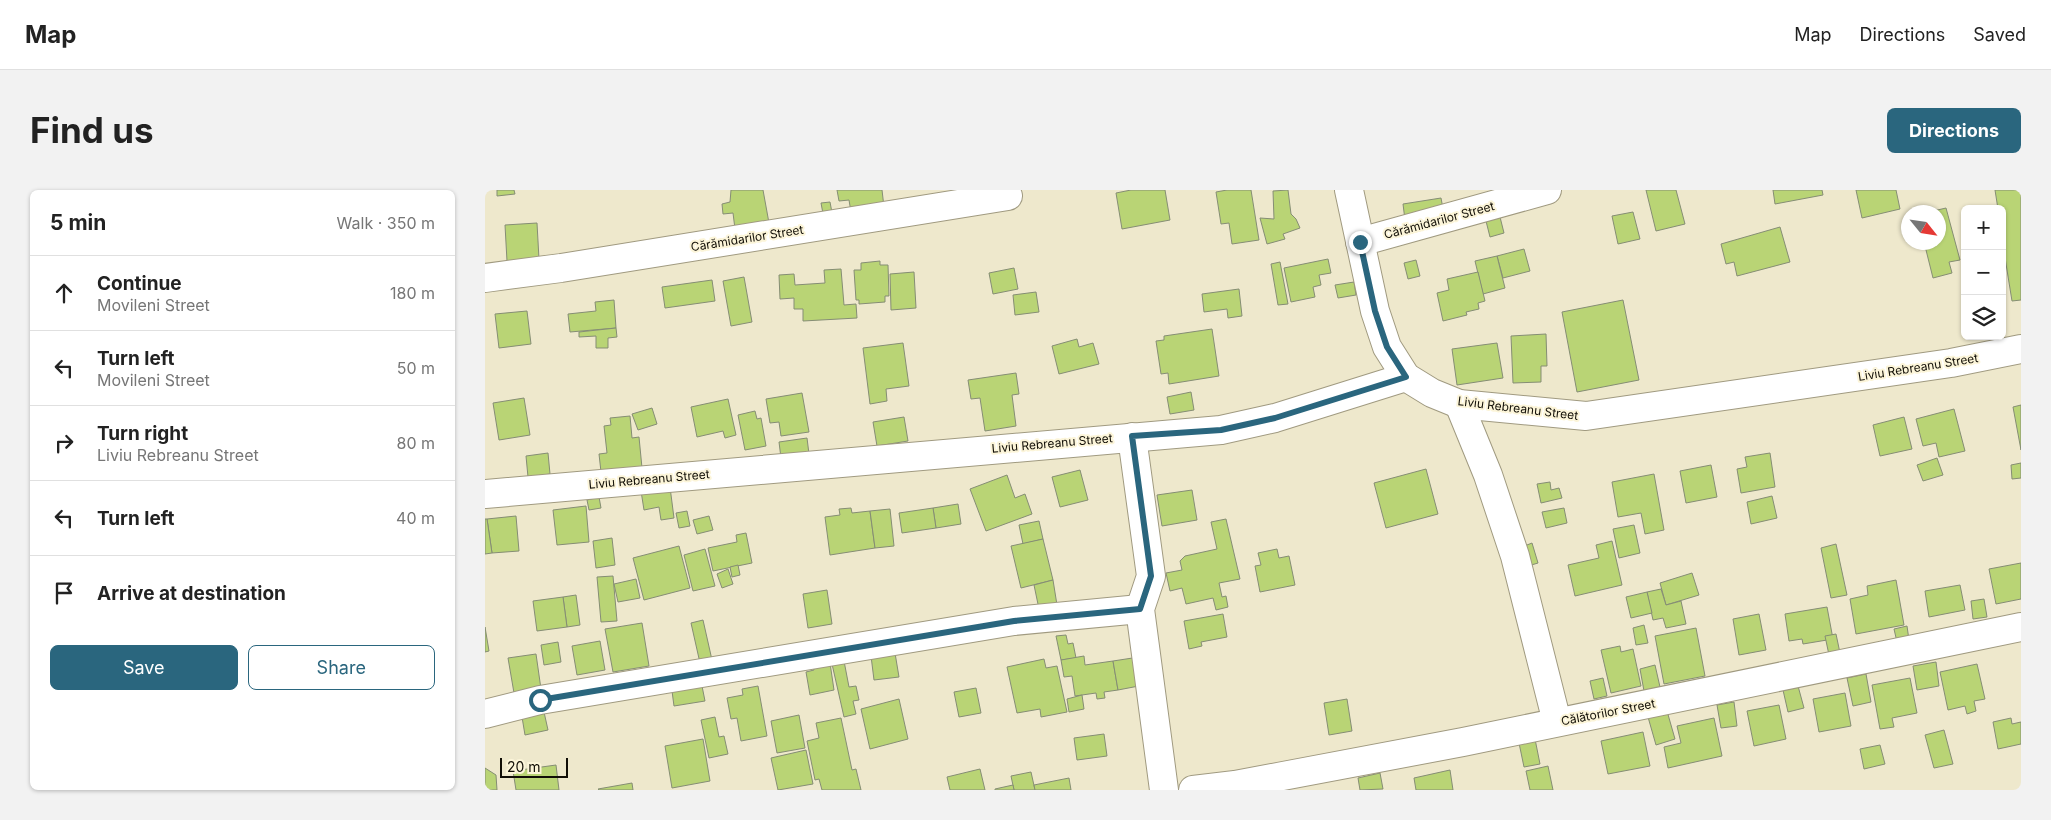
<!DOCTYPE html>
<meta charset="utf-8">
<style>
body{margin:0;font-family:Inter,sans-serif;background:#f2f2f2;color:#222}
.controls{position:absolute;right:15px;top:15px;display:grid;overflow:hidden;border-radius:8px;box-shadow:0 1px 4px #0004}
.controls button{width:45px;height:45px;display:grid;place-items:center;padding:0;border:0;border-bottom:1px solid #e0e0e0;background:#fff;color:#222;font:25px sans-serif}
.compass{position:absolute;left:1416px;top:15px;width:45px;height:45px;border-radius:50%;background:#fff;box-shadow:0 1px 4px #0004;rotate:120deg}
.scale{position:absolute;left:15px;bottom:12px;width:68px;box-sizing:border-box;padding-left:5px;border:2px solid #110e06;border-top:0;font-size:14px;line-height:18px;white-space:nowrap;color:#110e06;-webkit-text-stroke:4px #fcf5d9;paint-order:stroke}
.stop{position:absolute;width:15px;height:15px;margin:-11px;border:4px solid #2a667e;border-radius:50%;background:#fff}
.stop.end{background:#2a667e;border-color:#fff;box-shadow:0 1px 5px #0008}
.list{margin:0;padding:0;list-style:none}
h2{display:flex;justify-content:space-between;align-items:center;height:65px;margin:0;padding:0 20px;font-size:21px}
h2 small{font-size:16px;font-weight:400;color:#767676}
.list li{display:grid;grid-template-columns:32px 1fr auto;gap:15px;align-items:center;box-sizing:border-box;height:75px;padding:0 20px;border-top:1px solid #e0e0e0}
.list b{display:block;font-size:19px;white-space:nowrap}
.list p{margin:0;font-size:16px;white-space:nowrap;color:#767676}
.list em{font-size:16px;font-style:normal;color:#767676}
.actions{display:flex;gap:10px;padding:15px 20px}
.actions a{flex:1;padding:11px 0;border:1px solid #2a667e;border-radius:8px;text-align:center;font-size:18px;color:#2a667e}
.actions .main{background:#2a667e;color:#fff}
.icon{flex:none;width:28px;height:28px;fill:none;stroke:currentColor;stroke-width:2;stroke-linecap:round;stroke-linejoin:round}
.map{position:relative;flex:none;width:1536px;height:600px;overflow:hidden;border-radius:8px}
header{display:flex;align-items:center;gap:30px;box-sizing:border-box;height:70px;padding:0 25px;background:#fff;border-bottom:1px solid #e0e0e0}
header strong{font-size:24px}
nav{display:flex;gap:28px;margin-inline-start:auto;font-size:18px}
.intro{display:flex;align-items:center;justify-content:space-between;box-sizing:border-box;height:120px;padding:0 30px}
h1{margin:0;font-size:35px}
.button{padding:12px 22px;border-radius:8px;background:#2a667e;color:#fff;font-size:18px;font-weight:700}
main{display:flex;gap:30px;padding:0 30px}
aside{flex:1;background:#fff;border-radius:8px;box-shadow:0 1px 4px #0004}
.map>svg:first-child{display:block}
.building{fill:#b9d475;stroke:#858d74}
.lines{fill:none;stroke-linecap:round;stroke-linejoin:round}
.street-casing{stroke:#a09a80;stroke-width:30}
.secondary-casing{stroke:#a09a80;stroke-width:30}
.street{stroke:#fff;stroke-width:28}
.secondary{stroke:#fff;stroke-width:28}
.route{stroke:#2a667e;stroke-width:6}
.labels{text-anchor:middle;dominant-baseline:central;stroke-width:4;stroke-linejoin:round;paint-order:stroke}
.street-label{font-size:12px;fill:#110e06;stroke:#fcf5d9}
</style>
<header>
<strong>Map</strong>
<nav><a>Map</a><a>Directions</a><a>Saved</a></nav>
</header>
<div class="intro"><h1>Find us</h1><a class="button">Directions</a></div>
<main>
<aside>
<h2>5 min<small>Walk · 350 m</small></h2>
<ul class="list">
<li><svg class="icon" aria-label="ahead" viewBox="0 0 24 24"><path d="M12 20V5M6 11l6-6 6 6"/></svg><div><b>Continue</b><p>Movileni Street</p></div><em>180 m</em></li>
<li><svg class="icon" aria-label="left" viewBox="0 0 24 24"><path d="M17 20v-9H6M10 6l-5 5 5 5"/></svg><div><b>Turn left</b><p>Movileni Street</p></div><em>50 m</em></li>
<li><svg class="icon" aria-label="right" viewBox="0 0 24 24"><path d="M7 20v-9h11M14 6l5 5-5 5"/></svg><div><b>Turn right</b><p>Liviu Rebreanu Street</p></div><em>80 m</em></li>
<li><svg class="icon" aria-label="left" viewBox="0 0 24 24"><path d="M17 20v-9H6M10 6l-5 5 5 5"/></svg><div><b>Turn left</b></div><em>40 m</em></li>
<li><svg class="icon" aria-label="arrive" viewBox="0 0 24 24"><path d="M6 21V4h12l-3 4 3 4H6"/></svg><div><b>Arrive at destination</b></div></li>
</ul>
<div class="actions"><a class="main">Save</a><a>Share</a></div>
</aside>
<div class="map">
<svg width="1536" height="600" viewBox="0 0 1536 600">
<rect width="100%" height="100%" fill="#eee8cc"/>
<!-- building -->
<g class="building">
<path d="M12,0h17l1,4 -18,2z"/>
<path d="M246,0h32l6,33 -34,6 -2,-16 -10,1 -1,-10 8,-2z"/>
<path d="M352,0h45l2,17 -33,5 -2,-12 -10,1z"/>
<path d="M646,0h34l5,30 -48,9 -6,-36z"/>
<path d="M742,0h24l8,50 -27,4 -3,-21 -8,1 -5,-32z"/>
<path d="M803,0l3,24 5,5 4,9 -17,6 2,5 -18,5 -7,-26 14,1 -1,-28z"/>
<path d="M1161,0h30l9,34 -29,7z"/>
<path d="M1288,0h49l1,5 -48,9z"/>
<path d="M1371,0h40l4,19 -38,9z"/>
<path d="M1510,0h26v110l-9,1 -10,-62v-30h-4z"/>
<path d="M956,8l3,16 -39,6 -2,-16z"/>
<path d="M345,12l3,16 -9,1 -3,-16z"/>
<path d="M1461,18l14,52 -11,2 3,11 -19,5 -9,-36h15v-30h-10z"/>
<path d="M1148,22l7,27 -22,5 -6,-28z"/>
<path d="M1015,27l4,16 -14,4 -4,-16z"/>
<path d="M52,33l2,36 -32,2 -2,-36z"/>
<path d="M1295,37l10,35 -53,14 -3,-14 -8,2 -5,-20z"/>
<path d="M1039,59l6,22 -27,7 -6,-22z"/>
<path d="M1012,66l8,32 -22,6 -8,-33z"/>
<path d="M843,69l3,14 -12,2 2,10 -8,2 2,10 -24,5 -7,-34z"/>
<path d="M931,70l4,16 -12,3 -4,-16z"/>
<path d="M395,71v4h8l1,31h-4v6l-26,2v-4h-3l-2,-30h7v-7z"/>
<path d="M795,72l8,42 -10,1 -7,-41z"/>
<path d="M529,78l4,21 -25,5 -4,-21z"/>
<path d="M356,79l3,36 12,-1 1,14 -54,3v-12h-9v-11l-14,1 -1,-24 15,-1 1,11 30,-2 -1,-13z"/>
<path d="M429,82l2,36 -25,2 -1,-36z"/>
<path d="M993,82l7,29 -7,2 1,6 -13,3 1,3 -24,6 -6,-28 12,-3 -2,-11z"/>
<path d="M259,87l8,45 -21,4 -8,-45z"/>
<path d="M227,90l3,21 -50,7 -3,-21z"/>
<path d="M869,92l2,13 -18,3 -3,-13z"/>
<path d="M754,99l3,27 -14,2 -1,-9 -23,3 -2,-18z"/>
<path d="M551,102l3,20 -24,3 -2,-20z"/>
<path d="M129,110l2,28 -46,4 -2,-18 28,-3 -1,-9z"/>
<path d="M1138,110l16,80 -62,12 -15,-80z"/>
<path d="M42,121l4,33 -32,4 -4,-34z"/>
<path d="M131,138l1,9 -9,1v10h-12v-12l-17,1v-5z"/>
<path d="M727,139l7,47 -50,8 -1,-11 -7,1 -5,-33 8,-1v-4z"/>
<path d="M1061,144l1,32h-6v16l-28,1 -2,-47z"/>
<path d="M592,149l2,8 14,-4 6,21 -40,10 -7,-28z"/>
<path d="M418,153l6,43 -23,3 1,12 -17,3 -7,-56z"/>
<path d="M1012,153l6,35 -46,7 -5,-36z"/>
<path d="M531,183l3,21 -7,1 4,31 -31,5 -5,-33 -9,1 -3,-19z"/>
<path d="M706,202l3,18 -24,4 -3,-17z"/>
<path d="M317,203l7,39 -28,4 -2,-14 -9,1 -4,-24z"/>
<path d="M39,208l6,37 -31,5 -6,-37z"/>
<path d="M243,209l8,36 -11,3 -2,-7 -26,6 -6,-30z"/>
<path d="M1536,215v45l-8,-43z"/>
<path d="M167,218l5,16 -19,6 -6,-16z"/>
<path d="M1469,219l11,42 -26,6 -3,-14 -13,3 -7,-27z"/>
<path d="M270,221l2,8 4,-1 5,28 -21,4 -7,-35z"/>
<path d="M145,226l2,22 7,-1 3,31 -41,4 -2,-18 8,-1 -3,-27 7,-1 -1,-7z"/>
<path d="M419,227l4,24 -31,5 -4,-24z"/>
<path d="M1419,227l8,32 -32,7 -7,-31z"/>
<path d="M322,248l2,16 -28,4 -2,-16z"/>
<path d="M63,263l2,21 -22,3 -2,-21z"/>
<path d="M1285,263l5,34 -34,6 -4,-24 10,-2 -2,-10z"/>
<path d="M1452,268l6,17 -20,6 -6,-16z"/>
<path d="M1536,273v15l-9,1 -1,-14z"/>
<path d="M1226,275l6,32 -31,6 -6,-32z"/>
<path d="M941,279l12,45 -52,14 -12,-45z"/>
<path d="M595,280l8,30 -28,7 -8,-30z"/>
<path d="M1169,284l10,56 -19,4 -4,-21 -23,4 -6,-35z"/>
<path d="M522,285l8,23 10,-4 7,20 -46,17 -16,-42z"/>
<path d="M1065,292l1,8 8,-2 3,10 -21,5 -4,-19z"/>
<path d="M185,297l4,31 -13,2 -2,-13 -15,3 -3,-19z"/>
<path d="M707,300l5,30 -35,6 -5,-31z"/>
<path d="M1287,306l5,22 -26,6 -4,-22z"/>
<path d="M114,307l2,11 -12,2 -2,-10z"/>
<path d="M473,314l3,20 -25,4 -3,-20z"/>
<path d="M101,316l3,36 -32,3 -4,-35z"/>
<path d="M366,318l1,5 18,-2 5,37 -45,7 -5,-38 15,-2 -1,-6z"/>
<path d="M448,318l3,20 -34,5 -3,-20z"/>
<path d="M1079,318l3,15 -21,5 -4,-16z"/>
<path d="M405,319l4,37 -19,2 -5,-37z"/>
<path d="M202,321l3,15 -11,2 -3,-15z"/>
<path d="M31,326l3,35 -27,2 -5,-34z"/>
<path d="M224,326l4,14 -16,4 -4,-14z"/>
<path d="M0,329h2l5,34 -7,1z"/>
<path d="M741,329l14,60 -21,4 3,14 4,-1 2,11 -12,3 -3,-12 -27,6 -4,-16 -12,3 -4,-18 16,-3 -2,-9 5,-5 32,-7 -6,-27z"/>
<path d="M554,331l4,18 -20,5 -4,-19z"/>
<path d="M1149,335l6,28 -21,5 -6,-29z"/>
<path d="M261,343l6,30 -39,8 -5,-23 29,-6 -1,-7z"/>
<path d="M127,348l3,27 -19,3 -3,-27z"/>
<path d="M558,349l10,41 -32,8 -10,-42z"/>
<path d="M1127,351l10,44 -47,11 -7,-31 31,-7 -3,-13z"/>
<path d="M1047,353l6,20 -10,3 -6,-19z"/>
<path d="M1351,354l11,51 -16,3 -10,-50z"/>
<path d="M194,356l11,42 -46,12 -11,-42z"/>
<path d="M220,359l10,37 -22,5 -9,-36z"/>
<path d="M792,359l2,9 10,-2 6,29 -35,7 -5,-26 6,-1 -3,-12z"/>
<path d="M1536,373v36l-25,5 -7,-35z"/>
<path d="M253,375l2,10 -8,2 -2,-10z"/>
<path d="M243,379l5,15 -11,4 -5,-14z"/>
<path d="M1207,383l7,22 -33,10 -6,-22z"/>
<path d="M128,386l4,45 -16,1 -4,-45z"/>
<path d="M151,389l4,19 -22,4 -4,-18z"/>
<path d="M568,390l4,25 -18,4 -5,-24z"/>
<path d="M1411,390l8,45 -48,9 -6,-35 18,-4 -1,-9z"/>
<path d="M1475,395l5,25 -36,7 -4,-26z"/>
<path d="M1176,399l5,16 15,-4 5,23 -20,4 -3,-10 -10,2 -6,-28z"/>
<path d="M342,400l5,34 -24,4 -5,-34z"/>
<path d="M1162,402l5,21 -21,5 -5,-21z"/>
<path d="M91,405l4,30 -13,2 -4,-30z"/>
<path d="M78,407l4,30 -30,4 -4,-30z"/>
<path d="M1499,409l3,18 -14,2 -2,-18z"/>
<path d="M1342,417l6,32 -30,5 -1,-5 -13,2 -4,-27z"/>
<path d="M738,424l4,23 -26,5 1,4 -13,3 -5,-28z"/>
<path d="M1274,424l7,36 -27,5 -6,-36z"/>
<path d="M218,430l9,40 -12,3 -9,-40z"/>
<path d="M157,433l7,43 -36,6 -8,-43z"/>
<path d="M1159,435l4,18 -12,2 -3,-17z"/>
<path d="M1422,436l2,14 -12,2 -3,-13z"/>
<path d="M0,437l4,24 -4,1z"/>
<path d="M1211,438l9,48 -41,8 -9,-48z"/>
<path d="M1351,444l4,19 -11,2 -4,-19z"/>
<path d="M581,445l2,9 5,-1 3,15 -15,2 -5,-24z"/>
<path d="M115,451l5,29 -28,5 -5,-29z"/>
<path d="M73,452l3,20 -17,3 -3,-20z"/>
<path d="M1135,456l1,6 12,-3 8,37 -30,7 -10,-43z"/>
<path d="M410,463l4,24 -25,3 -3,-24z"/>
<path d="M51,464l5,35 -27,4 -6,-35z"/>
<path d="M599,466l1,9 28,-4 5,29 -14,2 1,6 -8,1 -1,-6 -21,3 -3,-20 -8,1 -3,-17z"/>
<path d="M654,467l5,28 -26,5 -5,-29z"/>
<path d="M559,469l2,9 11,-2 10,46 -26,5 -1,-8 -23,4 -10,-46z"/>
<path d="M359,471l5,26 7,-1 3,14 -6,1 3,13 -12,3 -12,-53z"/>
<path d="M1451,472l3,24 -22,4 -4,-24z"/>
<path d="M345,473l4,27 -24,5 -4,-23 8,-2 -1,-4z"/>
<path d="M1492,474l8,35 -11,2 2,10 -9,3 -2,-8 -17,4 -8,-38z"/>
<path d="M1170,475l5,22 -16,4 -4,-22z"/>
<path d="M1381,484l5,28 -18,4 -6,-28z"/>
<path d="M1118,488l4,18 -13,3 -4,-18z"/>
<path d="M1425,488l7,35 -25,5 2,9 -14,2 -8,-44z"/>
<path d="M217,496l3,15 -31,5 -2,-15z"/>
<path d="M273,496l9,50 -26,5 -4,-23 -6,1 -4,-21 16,-3 -1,-6z"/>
<path d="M1313,496l6,22 -16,4 -5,-22z"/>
<path d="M491,498l5,25 -22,4 -5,-25z"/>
<path d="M1360,503l6,33 -32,6 -6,-33z"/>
<path d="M597,505l2,14 -15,3 -2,-13z"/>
<path d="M414,509l9,40 -38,10 -9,-40z"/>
<path d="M862,509l5,32 -23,4 -5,-32z"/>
<path d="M1249,512l3,24 -16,2 -4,-23z"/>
<path d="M1294,515l7,34 -32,7 -7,-35z"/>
<path d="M1182,521l8,28 -19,6 -8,-28z"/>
<path d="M59,522l4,18 -23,5 -3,-18z"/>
<path d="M314,525l6,33 -28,5 -6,-32z"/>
<path d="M230,527l4,20 5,-1 4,18 -19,4 -8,-38z"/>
<path d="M356,528l11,52 4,-1 5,21h-39l-3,-11 -4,1 -8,-39 12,-3 -3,-15z"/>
<path d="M1229,528l8,38 -54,12 -4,-21 17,-4 -4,-17z"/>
<path d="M1526,528l1,6 9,-2v22l-23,5 -5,-27z"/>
<path d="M1459,540l9,34 -19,4 -9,-33z"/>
<path d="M1158,542l7,34 -42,8 -7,-33z"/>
<path d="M619,544l3,22 -30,4 -3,-22z"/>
<path d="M218,549l7,42 -38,7 -7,-42z"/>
<path d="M1050,549l5,25 -16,3 -5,-24z"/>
<path d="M1395,555l5,19 -21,5 -4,-20z"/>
<path d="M321,560l7,34 -35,6 -7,-32z"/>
<path d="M71,575l3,25h-43l-3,-19z"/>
<path d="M1063,576l5,24h-23l-4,-19z"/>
<path d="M0,578l11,7 1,15h-12z"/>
<path d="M495,579l5,21h-35l-3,-13z"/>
<path d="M965,580l3,20h-37l-2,-12z"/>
<path d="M546,582l4,18h-21l-3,-14z"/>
<path d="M895,583l3,16 -23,1 -2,-12z"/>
<path d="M584,588l2,12h-36l-1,-5z"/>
<path d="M147,593l1,7h-34l-1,-1z"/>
<path d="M528,595l1,5h-19v-1z"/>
</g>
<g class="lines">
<!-- street casing -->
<g class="street-casing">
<g id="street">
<path d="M875,52l187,-52"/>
<path d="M0,88l76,-10 447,-72"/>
<path d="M974,214l29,71 27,81 42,166"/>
<path d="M647,247l19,139 -11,33 24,181"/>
<path d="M0,304l736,-64 54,-12 131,-41"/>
<path d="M0,524l55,-14 474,-79 126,-12"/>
<path d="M708,600l42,-5 228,-43 558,-115"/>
</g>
</g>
<!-- secondary casing -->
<g class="secondary-casing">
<path id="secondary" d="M864,0l26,121 12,36 19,30 26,16 27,11 127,12 365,-53 70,-14"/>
</g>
<!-- street -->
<use href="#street" class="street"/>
<!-- secondary -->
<use href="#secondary" class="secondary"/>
</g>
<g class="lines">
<!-- route -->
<path class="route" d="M55,510l474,-79 126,-12 11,-33 -19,-140 89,-6 54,-12 131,-41 -19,-30 -12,-36 -15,-69"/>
</g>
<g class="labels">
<!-- street labels -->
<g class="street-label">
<text transform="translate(954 30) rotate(-15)">Cărămidarilor Street</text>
<text transform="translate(262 48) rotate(-9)">Cărămidarilor Street</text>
<text transform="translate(1433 177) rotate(-9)">Liviu Rebreanu Street</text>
<text transform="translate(1033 218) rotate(7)">Liviu Rebreanu Street</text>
<text transform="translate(567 253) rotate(-5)">Liviu Rebreanu Street</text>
<text transform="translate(164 289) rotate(-5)">Liviu Rebreanu Street</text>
<text transform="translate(1123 522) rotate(-11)">Călătorilor Street</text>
</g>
</g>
</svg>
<div class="controls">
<button>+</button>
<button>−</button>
<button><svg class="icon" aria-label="layers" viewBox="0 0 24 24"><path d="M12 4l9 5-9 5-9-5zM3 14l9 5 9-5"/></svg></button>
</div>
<svg class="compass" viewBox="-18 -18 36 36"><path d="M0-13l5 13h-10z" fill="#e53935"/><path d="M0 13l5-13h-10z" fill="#767676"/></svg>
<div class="scale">20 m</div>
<div class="stop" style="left:55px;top:510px"></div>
<div class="stop end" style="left:875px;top:52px"></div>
</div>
</main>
